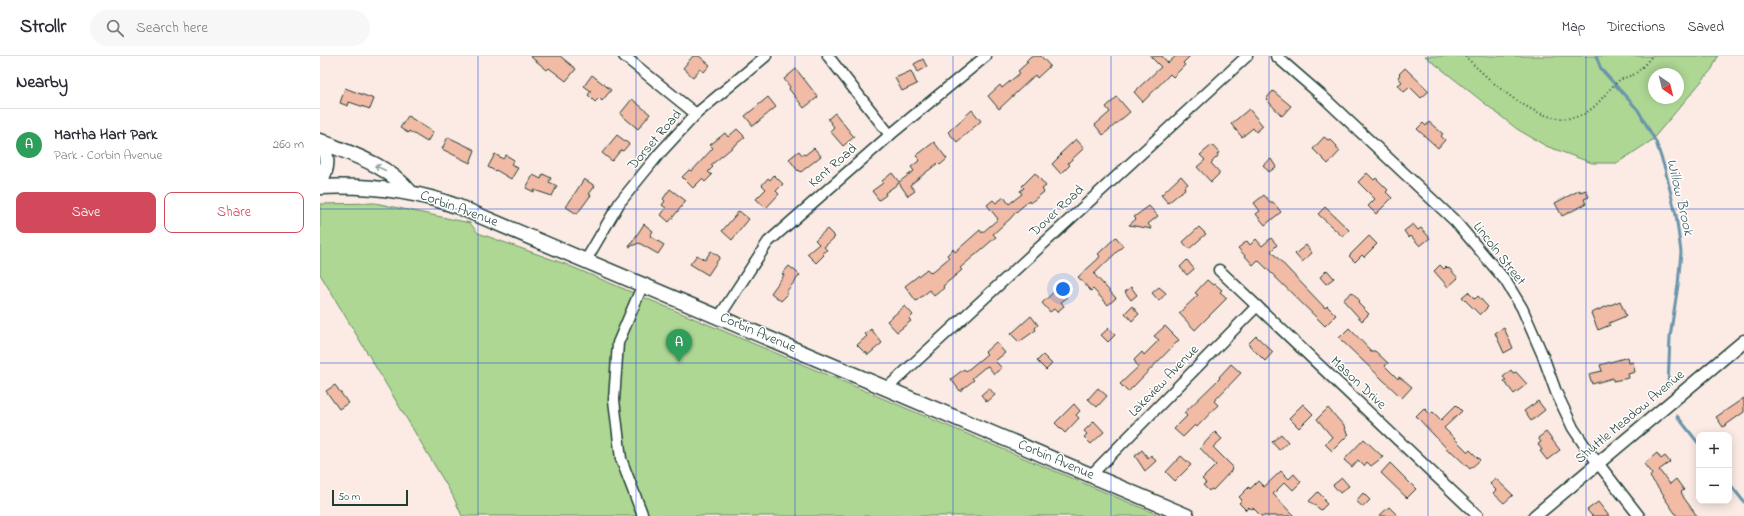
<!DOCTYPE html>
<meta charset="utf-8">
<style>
body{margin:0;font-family:"Indie Flower",sans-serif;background:#f7f7f7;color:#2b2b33}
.controls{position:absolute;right:12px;bottom:12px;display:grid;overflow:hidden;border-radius:8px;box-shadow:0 2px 10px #0003}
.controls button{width:36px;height:36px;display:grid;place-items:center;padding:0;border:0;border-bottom:1px solid #e1e1e2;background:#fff;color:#2b2b33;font:20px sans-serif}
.compass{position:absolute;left:1328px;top:12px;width:36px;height:36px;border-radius:50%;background:#fff;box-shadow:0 2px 10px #0003;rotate:145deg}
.scale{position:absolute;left:12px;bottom:10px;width:76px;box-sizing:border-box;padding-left:4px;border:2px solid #1f3d34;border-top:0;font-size:11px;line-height:14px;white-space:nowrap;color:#1f3d34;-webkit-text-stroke:3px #fff;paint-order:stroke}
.you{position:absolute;left:743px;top:233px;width:14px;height:14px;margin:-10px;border:3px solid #fff;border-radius:50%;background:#1a73e8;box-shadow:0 0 0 6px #1a73e833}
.badge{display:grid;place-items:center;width:26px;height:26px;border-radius:50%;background:#d1495b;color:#fff;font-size:13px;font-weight:700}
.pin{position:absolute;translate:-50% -33px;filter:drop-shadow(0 1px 2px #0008)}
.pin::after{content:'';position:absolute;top:21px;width:14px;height:12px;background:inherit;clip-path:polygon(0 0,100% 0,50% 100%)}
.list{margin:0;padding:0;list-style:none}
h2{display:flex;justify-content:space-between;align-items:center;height:52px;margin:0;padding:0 16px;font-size:17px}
h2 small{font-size:13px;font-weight:400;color:#7c7c81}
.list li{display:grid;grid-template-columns:26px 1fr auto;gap:12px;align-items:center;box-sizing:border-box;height:72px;padding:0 16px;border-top:1px solid #e1e1e2}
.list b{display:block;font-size:15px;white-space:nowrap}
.list p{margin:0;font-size:13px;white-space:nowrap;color:#7c7c81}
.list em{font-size:13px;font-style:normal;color:#7c7c81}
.actions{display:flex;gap:8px;padding:12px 16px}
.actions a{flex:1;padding:9px 0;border:1px solid #d1495b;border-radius:8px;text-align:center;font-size:14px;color:#d1495b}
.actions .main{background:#d1495b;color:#fff}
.icon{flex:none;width:22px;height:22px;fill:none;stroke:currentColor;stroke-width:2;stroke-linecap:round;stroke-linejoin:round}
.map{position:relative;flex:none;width:1424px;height:460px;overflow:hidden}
header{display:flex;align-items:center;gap:24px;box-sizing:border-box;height:56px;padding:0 20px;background:#fff;border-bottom:1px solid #e1e1e2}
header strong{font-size:19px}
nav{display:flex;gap:22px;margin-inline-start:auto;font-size:14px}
.search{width:280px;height:36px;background:#f7f7f7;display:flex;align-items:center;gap:10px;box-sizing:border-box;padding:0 14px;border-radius:22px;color:#7c7c81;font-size:15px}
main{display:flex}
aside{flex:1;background:#fff}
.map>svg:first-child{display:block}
.green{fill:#aed794;stroke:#668a64;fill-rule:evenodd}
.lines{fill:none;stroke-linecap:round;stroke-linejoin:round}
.stream{stroke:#6b95ab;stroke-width:3}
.building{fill:#f2bba6;stroke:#1f3d34}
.minor-casing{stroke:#1f3d34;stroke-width:13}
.tertiary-casing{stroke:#1f3d34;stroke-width:15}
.secondary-casing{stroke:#1f3d34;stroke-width:17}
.path{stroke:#1f3d34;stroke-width:2;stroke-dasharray:1 3;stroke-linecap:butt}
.minor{stroke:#fff;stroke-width:10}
.tertiary{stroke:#fff;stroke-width:12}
.secondary{stroke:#fff;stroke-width:14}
.oneway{stroke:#8f9e9a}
.grid{fill:none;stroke:#1d4ed8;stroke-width:1;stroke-opacity:0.55}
.labels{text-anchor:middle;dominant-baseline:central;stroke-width:3;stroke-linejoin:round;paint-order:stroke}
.street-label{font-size:14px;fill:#1f3d34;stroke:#fff}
.water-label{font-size:15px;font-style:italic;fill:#3f6266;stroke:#fff}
</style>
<header>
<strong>Strollr</strong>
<div class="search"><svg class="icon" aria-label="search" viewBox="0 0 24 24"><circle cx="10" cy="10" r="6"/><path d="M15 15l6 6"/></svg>Search here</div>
<nav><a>Map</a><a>Directions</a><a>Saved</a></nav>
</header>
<main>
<aside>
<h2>Nearby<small></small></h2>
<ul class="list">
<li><span class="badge" style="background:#2e9e5b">A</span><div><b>Martha Hart Park</b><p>Park · Corbin Avenue</p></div><em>260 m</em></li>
</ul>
<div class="actions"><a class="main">Save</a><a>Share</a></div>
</aside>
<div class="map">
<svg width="1424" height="460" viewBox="0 0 1424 460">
<rect width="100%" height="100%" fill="#fbebe4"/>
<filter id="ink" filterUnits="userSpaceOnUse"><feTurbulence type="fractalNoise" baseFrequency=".025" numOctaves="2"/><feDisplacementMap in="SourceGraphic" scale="8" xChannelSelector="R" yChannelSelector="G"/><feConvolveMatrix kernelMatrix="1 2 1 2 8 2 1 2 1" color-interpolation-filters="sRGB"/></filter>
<g filter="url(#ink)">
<!-- green -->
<g class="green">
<path d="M1105,0h293l-6,13 -61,72 -34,22h-25l-46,-17 -29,-17zM1334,18h24v24h-24z"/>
<path d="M55,147l95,20 8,10 87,31 596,252h-699l-9,-20 -133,-222v-70z"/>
</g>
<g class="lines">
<!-- stream -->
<g class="stream">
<path d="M1276,0l5,13 37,41 18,32 9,27 11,46 5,37 -3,33 -8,52 -2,49"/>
<path d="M1357,360l22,28"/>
<path d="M1409,427l15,19"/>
</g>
</g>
<!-- building -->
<g class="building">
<path d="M210,0h30l16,13 -10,12 -17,-13 -2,2z"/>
<path d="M373,0h6l11,9 -6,7 -4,-3 -7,8 -10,-9z"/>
<path d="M711,0h10l9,10 -13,12 -2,-3 -36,34 -11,-13 12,-11 2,3 18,-15 -2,-2 10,-9 -2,-1z"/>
<path d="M830,0h12l6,7 8,-7h14l-7,7 2,2 -12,12 -3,-3 -27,28 -9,-10 27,-25z"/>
<path d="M603,3l4,8 -9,5 -4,-8z"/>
<path d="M1085,12l24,23 -8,7 -11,-11 -6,5 -6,-7 4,-3 -4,-5 2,-2 -1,-1z"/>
<path d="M476,13l22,28 -14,11 -15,-19 1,-2 -6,-8z"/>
<path d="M591,15l6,13 -15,7 -7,-13z"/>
<path d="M272,19l19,15 -9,11 -3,-3 -4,4 -7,-7 3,-4 -7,-5z"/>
<path d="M25,32l29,11 -4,10 -21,-7 -1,4 -8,-3z"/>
<path d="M953,35l18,15 -9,10 -16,-17z"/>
<path d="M448,41l8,10 -23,19 -8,-10z"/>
<path d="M797,41l13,15 -27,23 -8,-10 15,-13 -4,-5z"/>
<path d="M312,43l18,15 -12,15 -18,-15z"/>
<path d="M929,53l14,17 -7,6 -3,-4 -11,9 -11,-13z"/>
<path d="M652,54l9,11 -24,21 -9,-10z"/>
<path d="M515,57l19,24 -11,9 -13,-15 4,-4 -6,-8z"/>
<path d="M88,60l25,16 -6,10 -18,-11 -1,2 -8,-5z"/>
<path d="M1109,66l14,12 -2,2 4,4 -7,8 -21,-19 6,-6 3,3z"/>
<path d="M417,73l8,8 -34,28 2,2 -5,5 4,3 -7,7 -3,-3 -9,9 -11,-11 7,-7 3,1 21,-23 -3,-3 15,-12 3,4z"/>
<path d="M297,79l12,9 -6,7 -2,-1 -9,11 -10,-8z"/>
<path d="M128,81l27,13 -5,13 -28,-14z"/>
<path d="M1004,81l4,3 2,-1 7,7 -1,2 4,3 -12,13 -15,-15z"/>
<path d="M756,83l8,9 -16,15 2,2 -9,9 -9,-10 9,-9 -1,-1z"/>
<path d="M614,86l13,17 -7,6 -2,-2 -28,22 5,6 -7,5 -9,-13 -14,10 1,2 -7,5 -7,-9 11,-8 -1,-2 10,-8 7,9 15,-11 -3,-4 9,-7 -4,-4z"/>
<path d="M892,89l7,8 -2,1 1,2 -7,7 9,10 -9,9 -14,-15 8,-7 -5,-5z"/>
<path d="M494,92l7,8 -20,16 -2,-2 -1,1 -9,-12 10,-8 3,4 2,-1 1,1z"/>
<path d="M175,98l8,5 3,-4 8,5 -3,4 7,4 -7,11 -15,-9 -1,1 -7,-4z"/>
<path d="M951,103l5,8 -7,5 -6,-7z"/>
<path d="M715,117l11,13 -4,3 2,3 -14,11 -1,-2 -13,11 -6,7 -17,15 3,3 -36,31 2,2 -19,16 1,2 -10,8 -4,-6 -14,11 -11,-15 22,-17 4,4 18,-15 -2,-3 6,-6 2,3 25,-22 2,3 16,-14 -11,-14 6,-5 3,3 8,-6 5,7 13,-10 -2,-3 4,-3 -2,-2z"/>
<path d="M1047,117l7,7 2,-2 12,12 -2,2 6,6 -16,16 -8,-8 7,-7 -17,-17z"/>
<path d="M223,118l8,4 -2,4 8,4 -5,10 -18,-6v2l-8,-4 7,-13 8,4z"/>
<path d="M454,119l9,9 -7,7 3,3 -13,14 -10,-9 10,-10 -4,-4 6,-7 2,2z"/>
<path d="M861,120l7,8 -4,3 1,2 -17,14 -7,-8z"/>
<path d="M264,123l11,7 -6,8 2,1 -14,19 -11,-7z"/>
<path d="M350,133l16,12 -17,21 -8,-7 5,-7 -4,-3 3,-4 -2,-2z"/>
<path d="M1260,134v2l6,-2 3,7 -5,2 2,5 -24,12 -7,-13z"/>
<path d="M944,139l6,7h3l8,10 -16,13 -9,-11 4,-3 -6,-8z"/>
<path d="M829,150l9,10 -10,8 4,5 -23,-4 7,-6 -2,-2z"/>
<path d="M1005,151l24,23 -6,7 -25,-23z"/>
<path d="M419,155l10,8 -17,21 -10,-9z"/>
<path d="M324,168l9,7 -3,5 14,9 -6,9 -19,-11 -10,4z"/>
<path d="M1093,168l5,6 3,-2 9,10 -10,8 -9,-10 -2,2 -5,-7z"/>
<path d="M879,171l7,7 -17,15 -6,-7z"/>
<path d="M507,173l8,8 -11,10 3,3 -5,3 2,2 -8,8 -9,-9 12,-10 -4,-4z"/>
<path d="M1049,180l8,8 -13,13 -2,-2 -7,7 -6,-6z"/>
<path d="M796,181l7,9 -29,28 22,24 -8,7 -15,-16 -2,2 -13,-14 20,-18 2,-3 -2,-2z"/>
<path d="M951,182l6,7 -6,6 54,57 2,-2 9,9 -11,11 -67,-66 -5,5 -15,-17 9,-7 3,4 6,-6 6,7z"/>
<path d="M986,189l6,8 -10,9 -7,-8z"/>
<path d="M391,195l9,6 -12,18 -18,-11 7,-9 8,5z"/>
<path d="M867,204l7,9 -7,6 -7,-8z"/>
<path d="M1120,209l4,4 2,-2 2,2 1,-1 9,10 -10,9 -14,-16z"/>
<path d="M469,210l11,9 -14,17 2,2 -7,7 -10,-8 13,-18 -2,-1z"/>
<path d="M1007,214l7,8 -8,6 -6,-7z"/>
<path d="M887,224l6,5 2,-1 7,6 -2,2 7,6 -32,32 -16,-17 19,-18 -3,-2z"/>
<path d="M811,231l6,8 -6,5 -6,-8z"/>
<path d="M839,231l7,6 -7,8 -7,-8z"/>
<path d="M738,232l9,10 -6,4 3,4 -7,6 -3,-3 -4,3 -8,-9z"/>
<path d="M1032,236l8,9 -2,2 11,11 -7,7 -19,-21z"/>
<path d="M1148,236l7,7 3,-3 10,11 -8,8 -18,-18z"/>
<path d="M1300,245l6,15 -17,7 1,2 -12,5 -7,-17z"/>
<path d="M585,250l8,9 -4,4 2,2 -14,11 -10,-11z"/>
<path d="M812,250l7,8 -7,7 -7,-8z"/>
<path d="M711,260l7,9 -3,3 1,2 -17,12 -8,-8z"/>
<path d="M845,270l14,14 -51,52 -8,-8 18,-17 -4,-7 8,-8 2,3 15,-15 -5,-4z"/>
<path d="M789,272l6,7 -7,7 -7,-7z"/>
<path d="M1029,272l22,23h4l13,12 -3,3 13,13 1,-2 6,4 7,6 -10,11 -63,-60z"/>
<path d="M1184,272l9,20 -9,5 -9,-20z"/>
<path d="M551,273l11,14 -14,12 -2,-3h-2l-7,-7 10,-9 -2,-2z"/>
<path d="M936,280l17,16 -8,9 -17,-17z"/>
<path d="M676,286l9,11 -10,8 7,7 -8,6 -6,-8 -4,2 -12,10 2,2 -14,11 -9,-12 13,-10 2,2 4,-3 17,-14 -2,-2z"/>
<path d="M723,299l9,9 -6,6 -9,-9z"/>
<path d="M1308,301l1,6 4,-1 2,10 -7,2 1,4 -16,3v-3l-21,6 -3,-10 13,-3 -2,-6z"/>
<path d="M911,308l10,9 -27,28 4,4 -21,22 -2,-2 -12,12 -9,-8 13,-13 -3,-3 36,-35 -1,-1z"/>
<path d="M1191,314l2,3 3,-1 11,12 -13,10 -10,-13 2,-1 -3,-3z"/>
<path d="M15,329l13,18 -9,6 -13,-18z"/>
<path d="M669,332l6,7 -8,7 -6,-7z"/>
<path d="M778,332l9,8 -10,11 -9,-8z"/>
<path d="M1424,342v14l-21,15 -7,-10z"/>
<path d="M1218,345l7,9 -14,11 -7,-10z"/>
<path d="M754,348l6,7 -4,4 3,3 -14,15 -10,-10z"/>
<path d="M983,348l10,10 -14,14 -10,-10z"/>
<path d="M1136,349l6,6 -18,17 24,24 2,-2 10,10 -10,9 -19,-18 -1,1 -34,-36 8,-8 6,6 3,-2 8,8z"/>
<path d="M1008,352l18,20 -1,2 4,4 -17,17 -7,-7 7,-7 -15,-18z"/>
<path d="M774,365l10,11 -13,12 -7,-7 3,-3 -3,-3z"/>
<path d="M895,376l7,7 -9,8 20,20 -2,2 1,1 -19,20 -2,-1 -2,2 -6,-6 3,-2 -4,-4 14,-14 -16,-17z"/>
<path d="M1226,376l14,18 -13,10 -7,-9 2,-1 -4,-6 3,-2 -3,-4z"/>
<path d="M961,378l7,8 -9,8 -7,-8z"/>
<path d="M1044,383l19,18 -12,9 -4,-4 -3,4 -6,-6 -6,7 -8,-7z"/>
<path d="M822,394l6,8 3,-3 5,6 -11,10 -10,-15z"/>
<path d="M1337,397l4,6 4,-3 5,6 -11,8 11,14 6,-5 8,11 -3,2 3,6 13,18h-20l-14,-20 1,-1 -14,-18 2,-3 -8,-10z"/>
<path d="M861,400l10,9 -16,16 -9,-9z"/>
<path d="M1070,407l26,26 -9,9 -26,-25z"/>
<path d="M961,415l8,8 5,-5 7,8 -8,8 -8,-8 -12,12 21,22h-33l-8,-8 -2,1 -2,-2 -3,3 -7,-7 3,-3 -3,-3 10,-10 1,2 8,-8 6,6z"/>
<path d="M1022,422l7,8 -9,7 -7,-8z"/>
<path d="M1175,422l18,17 -9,8 -11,-10 3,-3 -6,-6z"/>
<path d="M998,436l7,7 -1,2 3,3 -6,6 -12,-9z"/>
<path d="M1043,437l7,7 -7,7 -7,-6z"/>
<path d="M1278,446l11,14h-17l-5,-6z"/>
<path d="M1069,451l9,9h-19z"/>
</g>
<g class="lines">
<!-- minor casing -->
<g class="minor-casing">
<g id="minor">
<path d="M304,0l72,58"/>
<path d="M508,0l62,79"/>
<path d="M956,0l45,39 134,126 50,59 17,28 21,48 13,36 17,36 14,21 52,67"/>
<path d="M266,204l34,-58 39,-48 37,-40 70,-58"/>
<path d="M899,214l259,246"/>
<path d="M323,228l-25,59 -4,57 7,59 22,57"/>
<path d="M399,261l49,-75 122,-107 96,-79"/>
<path d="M567,332l360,-332"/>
<path d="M771,419l166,-169"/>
</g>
</g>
<!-- tertiary casing -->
<g class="tertiary-casing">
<path id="tertiary" d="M1215,460l209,-175"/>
</g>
<!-- secondary casing -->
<g class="secondary-casing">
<g id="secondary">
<path d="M0,85c31,13 68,24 90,51"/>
<path d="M0,125c9,-13 7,-24 3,-39"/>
<path d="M0,131c48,-2 93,3 139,20l728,309"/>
</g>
</g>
<!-- path -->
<path class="path" d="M1145,0c25,25 75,74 114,60 17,-6 25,-22 37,-33 5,-5 12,-6 19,-9 6,-5 12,-12 17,-18"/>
<!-- minor -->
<use href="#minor" class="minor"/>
<!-- tertiary -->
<use href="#tertiary" class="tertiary"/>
<!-- secondary -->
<use href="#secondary" class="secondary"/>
</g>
<!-- one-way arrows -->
<defs><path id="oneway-shaft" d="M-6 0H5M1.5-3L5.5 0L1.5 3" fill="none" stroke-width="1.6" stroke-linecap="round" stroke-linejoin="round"/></defs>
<use class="oneway" href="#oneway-shaft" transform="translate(60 112) rotate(-155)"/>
</g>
<!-- grid -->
<path class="grid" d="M158,0v460M316,0v460M475,0v460M633,0v460M791,0v460M949,0v460M1108,0v460M1266,0v460M0,153h1424M0,307h1424"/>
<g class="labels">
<!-- street labels -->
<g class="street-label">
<text transform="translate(335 84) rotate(-49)">Dorset Road</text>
<text transform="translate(513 110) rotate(-41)">Kent Road</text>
<text transform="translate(139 153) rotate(20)">Corbin Avenue</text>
<text transform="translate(737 155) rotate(-43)">Dover Road</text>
<text transform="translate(1179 198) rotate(52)">Lincoln Street</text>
<text transform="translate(438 277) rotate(23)">Corbin Avenue</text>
<text transform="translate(844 325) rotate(-46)">Lakeview Avenue</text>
<text transform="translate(1038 327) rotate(43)">Mason Drive</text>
<text transform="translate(1310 361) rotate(-40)">Shuttle Meadow Avenue</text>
<text transform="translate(736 404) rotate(23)">Corbin Avenue</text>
</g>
<!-- water labels -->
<g class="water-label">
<text transform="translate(1360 141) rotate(77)">Willow Brook</text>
</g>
</g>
</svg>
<div class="controls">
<button>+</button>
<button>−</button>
</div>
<svg class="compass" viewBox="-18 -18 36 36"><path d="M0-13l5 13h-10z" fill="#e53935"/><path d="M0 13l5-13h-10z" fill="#7c7c81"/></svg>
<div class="scale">50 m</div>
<div class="you"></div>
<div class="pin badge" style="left:359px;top:306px;background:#2e9e5b">A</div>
</div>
</main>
